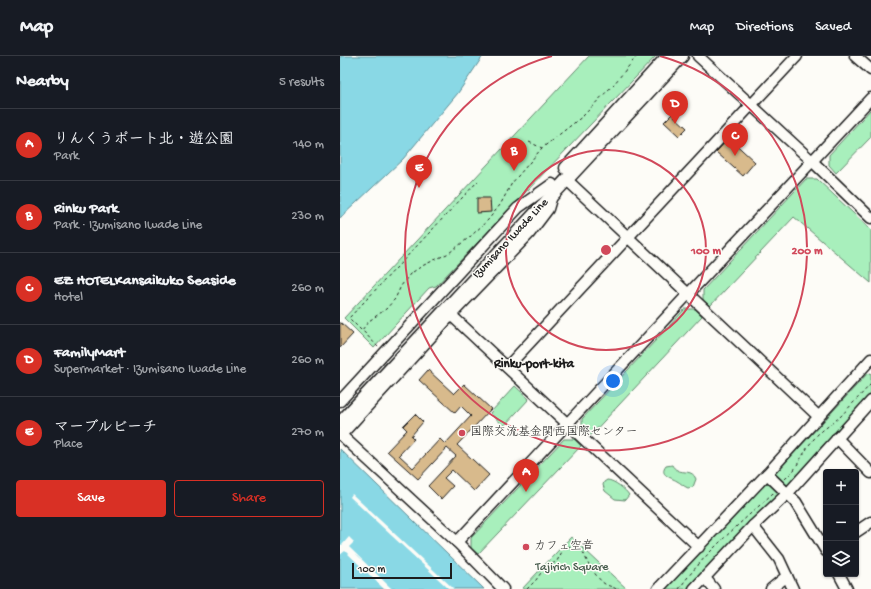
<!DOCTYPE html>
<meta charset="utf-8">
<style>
body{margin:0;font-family:"Gochi Hand","Klee One",sans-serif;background:#20242c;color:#f1f3f6}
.controls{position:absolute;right:12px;bottom:12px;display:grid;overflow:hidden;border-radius:4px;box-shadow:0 1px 3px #0004}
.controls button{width:36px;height:36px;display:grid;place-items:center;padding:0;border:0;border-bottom:1px solid #363941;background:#171b24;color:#f1f3f6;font:20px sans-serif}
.scale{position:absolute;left:12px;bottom:10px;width:100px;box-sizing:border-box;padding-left:4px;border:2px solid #1c1c1c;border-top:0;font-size:11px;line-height:14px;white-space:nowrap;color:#1c1c1c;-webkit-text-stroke:3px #fdfcf7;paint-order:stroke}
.you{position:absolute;left:273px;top:325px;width:14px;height:14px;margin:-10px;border:3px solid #fff;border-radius:50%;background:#1a73e8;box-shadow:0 0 0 6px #1a73e833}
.badge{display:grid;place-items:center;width:26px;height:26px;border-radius:50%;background:#d93025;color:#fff;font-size:13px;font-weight:700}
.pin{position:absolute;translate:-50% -33px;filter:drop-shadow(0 1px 2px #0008)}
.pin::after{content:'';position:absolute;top:21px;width:14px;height:12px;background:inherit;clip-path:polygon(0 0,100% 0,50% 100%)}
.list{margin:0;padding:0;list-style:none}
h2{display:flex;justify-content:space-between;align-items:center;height:52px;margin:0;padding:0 16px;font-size:17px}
h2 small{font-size:13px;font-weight:400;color:#9ea1a6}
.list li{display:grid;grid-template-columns:26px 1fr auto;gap:12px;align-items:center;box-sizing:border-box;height:72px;padding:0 16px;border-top:1px solid #363941}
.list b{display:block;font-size:15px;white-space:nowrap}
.list p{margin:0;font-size:13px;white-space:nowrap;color:#9ea1a6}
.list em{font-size:13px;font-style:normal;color:#9ea1a6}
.actions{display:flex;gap:8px;padding:12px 16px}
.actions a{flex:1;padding:9px 0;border:1px solid #d93025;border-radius:4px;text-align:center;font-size:14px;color:#d93025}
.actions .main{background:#d93025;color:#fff}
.icon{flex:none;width:22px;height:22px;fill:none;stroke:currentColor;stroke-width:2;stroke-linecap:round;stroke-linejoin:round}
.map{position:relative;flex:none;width:531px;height:533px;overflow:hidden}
header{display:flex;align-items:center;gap:24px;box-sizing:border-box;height:56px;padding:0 20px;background:#171b24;border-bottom:1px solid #363941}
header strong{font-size:19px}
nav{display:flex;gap:22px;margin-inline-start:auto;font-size:14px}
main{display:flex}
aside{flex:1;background:#171b24}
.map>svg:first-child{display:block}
.green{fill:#a8efbc;stroke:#62866c}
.water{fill:#89d8e5;stroke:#5d8d95}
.pier{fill:#fdfcf7}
.building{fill:#d8ba8c;stroke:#1c1c1c}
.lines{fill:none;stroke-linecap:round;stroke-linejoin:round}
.minor-casing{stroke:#1c1c1c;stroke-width:13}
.major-casing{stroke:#1c1c1c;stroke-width:15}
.path{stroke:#1c1c1c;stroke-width:1;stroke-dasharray:3 3;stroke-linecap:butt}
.minor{stroke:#fdfcf7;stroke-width:10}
.major{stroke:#fdfcf7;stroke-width:12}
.ring{fill:none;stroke:#d1495b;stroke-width:2}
.poi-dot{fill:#d1495b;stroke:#fdfcf7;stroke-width:1.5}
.labels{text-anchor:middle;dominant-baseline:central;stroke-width:3;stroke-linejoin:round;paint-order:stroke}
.street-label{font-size:12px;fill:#1c1c1c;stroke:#fdfcf7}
.poi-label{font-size:12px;fill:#1c1c1c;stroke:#fdfcf7;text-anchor:start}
.park-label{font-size:12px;fill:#465b4c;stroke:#fdfcf7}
.neighbourhood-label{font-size:13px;font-weight:bold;fill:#1c1c1c;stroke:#fdfcf7}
.centre{fill:#d1495b;stroke:#fdfcf7;stroke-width:2}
.ring-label{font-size:12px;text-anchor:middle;font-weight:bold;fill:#d1495b;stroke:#fdfcf7;stroke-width:3;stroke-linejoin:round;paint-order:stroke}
</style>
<header>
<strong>Map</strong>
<nav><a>Map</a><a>Directions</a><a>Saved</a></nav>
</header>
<main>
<aside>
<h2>Nearby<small>5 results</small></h2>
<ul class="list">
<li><span class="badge">A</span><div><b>りんくうポート北・遊公園</b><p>Park</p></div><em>140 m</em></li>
<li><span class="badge">B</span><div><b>Rinku Park</b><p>Park · Izumisano Iwade Line</p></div><em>230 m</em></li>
<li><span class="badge">C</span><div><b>EZ HOTELKansaikuko Seaside</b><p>Hotel</p></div><em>260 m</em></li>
<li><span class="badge">D</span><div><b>FamilyMart</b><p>Supermarket · Izumisano Iwade Line</p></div><em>260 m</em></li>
<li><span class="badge">E</span><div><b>マーブルビーチ</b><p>Place</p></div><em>270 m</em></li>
</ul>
<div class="actions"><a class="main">Save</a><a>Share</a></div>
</aside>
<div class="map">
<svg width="531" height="533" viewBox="0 0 531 533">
<rect width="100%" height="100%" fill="#fdfcf7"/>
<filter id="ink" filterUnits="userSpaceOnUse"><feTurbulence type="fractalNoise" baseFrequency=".025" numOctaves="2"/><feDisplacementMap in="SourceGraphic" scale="8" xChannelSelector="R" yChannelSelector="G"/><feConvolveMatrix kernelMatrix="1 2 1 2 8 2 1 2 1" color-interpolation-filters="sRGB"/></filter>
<g filter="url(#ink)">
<!-- green -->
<g class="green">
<path d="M249,0h67l-220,230 -7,2 -55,60 -30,-30z"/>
<path d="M531,53v28l-35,36 -7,-8v-10z"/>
<path d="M466,123h11l54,51v53l-77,-66 -84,89 -7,-6v-10z"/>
<path d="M345,253h10l7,7 -112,120 -8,-7v-10z"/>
<path d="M531,317v21l-26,30 -22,21 -34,41h-4l-10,-10v-2l92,-100z"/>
<path d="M175,330l14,13 -25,27 -14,-13z"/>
<path d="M224,383h10l7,7 -103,108 -7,-6v-10z"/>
<path d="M332,409c1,2 3,4 5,5 7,4 15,-1 19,9l-3,8 -5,1c-5,-2 -7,-5 -11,-7 -7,-4 -18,-6 -11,-15z"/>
<path d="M267,424c7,0 19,10 22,15l-4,5 -10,-1 -10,-8 -2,-6 1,-3z"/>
<path d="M428,425l14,13 -92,95h-26z"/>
<path d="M231,481l56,52h-105z"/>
</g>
<!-- water -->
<g class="water">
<path d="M0,0h143l-25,37 -55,66 -63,59z"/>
<path d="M0,393l144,140h-144z"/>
</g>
<!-- pier -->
<g class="pier">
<path d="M12,438l102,95h-5l-99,-92z"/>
<path d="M9,481l5,5 -5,5 43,42h-8l-39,-38 -5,4v-11l2,1z"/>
</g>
<!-- building -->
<g class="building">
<path d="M332,58l15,14 -8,8 -15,-14z"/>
<path d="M389,82l26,24 -12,14 -27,-24z"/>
<path d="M137,142h13l1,14 -14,1z"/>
<path d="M0,266l13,12 -13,14z"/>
<path d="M88,314l26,24 10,-10 27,25 -34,36 32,30 -15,16 -22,-21 -8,8 9,8 -12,13 -13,-13 28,-30 -9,-8 -29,31 -31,-28 20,-21 -4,-4 12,-12 8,8 -12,14 3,3 -15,16 14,13 27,-29 5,5 26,-28 -10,-10 -6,7 -36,-33z"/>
</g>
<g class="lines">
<!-- minor casing -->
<g class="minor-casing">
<g id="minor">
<path d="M358,0l114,105 59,57"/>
<path d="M515,0l16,14"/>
<path d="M227,124l251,236"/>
<path d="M111,259l248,232"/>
<path d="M167,311l290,-311"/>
<path d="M0,345l178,-193 34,-24"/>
<path d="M0,378l117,108 46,47"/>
<path d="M1,379l110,-120 78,-81 19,-25 3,-10"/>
<path d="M497,382l34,35"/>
<path d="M427,418l29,28 30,49"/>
<path d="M413,470l26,33 14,30"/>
<path d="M516,476l15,-10"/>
<path d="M117,486l414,-444"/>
<path d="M499,518l8,15"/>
<path d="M365,522l9,11"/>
<path d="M318,533l109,-115 104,-115"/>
<path d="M354,533l59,-63 35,-33 83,-92"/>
<path d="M431,533l16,-13"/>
</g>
</g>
<!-- major casing -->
<g class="major-casing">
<g id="major">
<path d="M226,112l102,-112"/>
<path d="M0,367l342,-367"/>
</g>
</g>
<!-- path -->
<g class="path">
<path d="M189,86l13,6"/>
<path d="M21,274l-12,-12 129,-137"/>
<path d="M38,291l-16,-17 7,-9 17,-12 9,-10 6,-13 9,-12 12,-8 27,-13 22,-17 17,-16 12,-15 12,-22 30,-35 41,-32 31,-32 23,-28"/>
<path d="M445,423l9,-9 15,-25 9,-11 22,-17 31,-33"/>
<path d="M187,533l9,-9 7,-10 14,-9 7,-13c6,-2 10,-3 15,0 6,4 7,13 11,19 4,5 11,16 17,18 4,2 5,1 9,4"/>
<path d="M339,533c26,-37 61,-65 94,-96l1,1"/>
</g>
<!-- minor -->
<use href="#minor" class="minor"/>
<!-- major -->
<use href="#major" class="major"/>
</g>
</g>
<!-- distance rings -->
<g class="ring">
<circle cx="266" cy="194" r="100"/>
<path d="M320 0A201 201 0 1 1 212 0"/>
</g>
<!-- markers -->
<g class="poi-dot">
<circle cx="122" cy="377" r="4"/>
<circle cx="186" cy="491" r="4"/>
</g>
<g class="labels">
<!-- street labels -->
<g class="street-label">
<text transform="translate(171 183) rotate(-47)">Izumisano Iwade Line</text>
</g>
<!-- poi labels -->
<g class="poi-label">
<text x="130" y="377">国際交流基金関西国際センター</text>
<text x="194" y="491">カフェ空音</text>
</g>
<!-- park labels -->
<g class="park-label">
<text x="232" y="512">Tajirich Square</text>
</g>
<!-- neighbourhood labels -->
<g class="neighbourhood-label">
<text x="194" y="308">Rinku-port-kita</text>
</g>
</g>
<circle cx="266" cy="194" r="6" class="centre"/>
<g class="ring-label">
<text x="366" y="198">100 m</text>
<text x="467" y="198">200 m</text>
</g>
</svg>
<div class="controls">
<button>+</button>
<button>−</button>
<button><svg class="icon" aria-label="layers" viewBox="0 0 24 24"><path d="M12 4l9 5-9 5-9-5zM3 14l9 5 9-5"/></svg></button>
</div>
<div class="scale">100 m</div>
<div class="you"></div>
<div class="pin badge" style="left:186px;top:436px">A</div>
<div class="pin badge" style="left:174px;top:115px">B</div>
<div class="pin badge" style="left:395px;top:100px">C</div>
<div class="pin badge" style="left:335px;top:68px">D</div>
<div class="pin badge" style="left:79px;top:132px">E</div>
</div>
</main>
